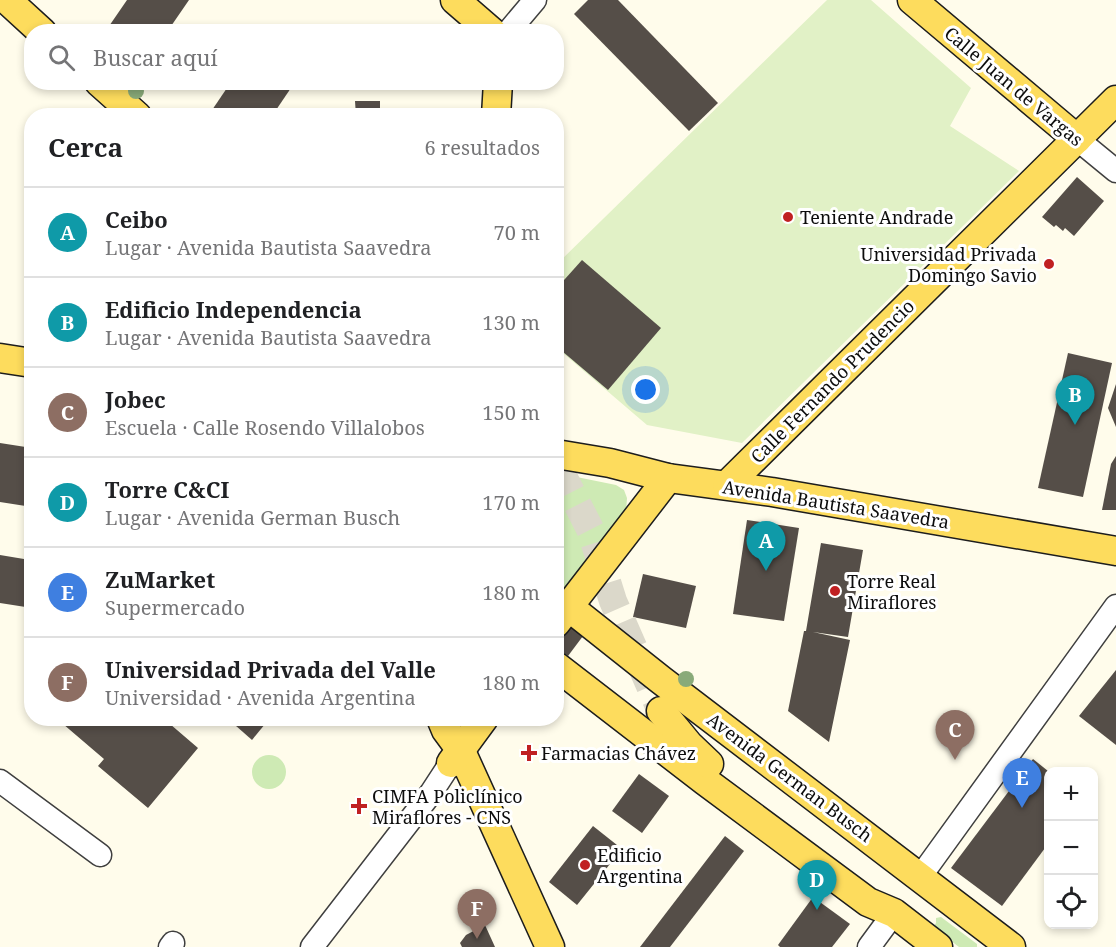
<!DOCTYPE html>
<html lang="es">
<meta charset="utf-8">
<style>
body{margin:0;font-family:"Noto Serif",serif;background:#f2f2f2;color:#202124}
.controls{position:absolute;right:18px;bottom:18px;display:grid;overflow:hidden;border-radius:12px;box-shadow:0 3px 9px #0003}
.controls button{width:54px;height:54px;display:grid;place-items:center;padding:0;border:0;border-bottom:2px solid #e0e0e0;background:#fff;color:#202124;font:30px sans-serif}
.you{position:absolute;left:646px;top:390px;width:21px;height:21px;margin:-15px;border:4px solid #fff;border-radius:50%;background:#1a73e8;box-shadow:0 0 0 9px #1a73e833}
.badge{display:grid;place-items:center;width:39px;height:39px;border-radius:50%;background:#0f766e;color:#fff;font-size:20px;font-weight:700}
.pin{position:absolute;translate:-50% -50px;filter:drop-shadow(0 2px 3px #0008)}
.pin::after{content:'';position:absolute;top:32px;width:21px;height:18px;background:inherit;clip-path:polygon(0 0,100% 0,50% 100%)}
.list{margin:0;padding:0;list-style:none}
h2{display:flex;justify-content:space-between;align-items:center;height:78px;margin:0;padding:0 24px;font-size:26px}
h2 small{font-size:20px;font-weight:400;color:#757577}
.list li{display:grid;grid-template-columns:39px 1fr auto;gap:18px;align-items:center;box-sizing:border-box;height:90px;padding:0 24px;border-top:2px solid #e0e0e0}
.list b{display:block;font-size:22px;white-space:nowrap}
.list p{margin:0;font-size:20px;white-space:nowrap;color:#757577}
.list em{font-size:20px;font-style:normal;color:#757577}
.icon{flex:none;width:33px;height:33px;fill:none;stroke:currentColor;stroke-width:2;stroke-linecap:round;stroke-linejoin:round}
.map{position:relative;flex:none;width:1116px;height:947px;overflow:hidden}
.search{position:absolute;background:#fff;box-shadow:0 3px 9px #0003;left:24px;top:24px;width:540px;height:66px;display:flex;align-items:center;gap:15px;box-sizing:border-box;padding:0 21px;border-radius:24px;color:#757577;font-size:22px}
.panel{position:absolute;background:#fff;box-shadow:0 3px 9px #0003;left:24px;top:108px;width:540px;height:618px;border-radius:24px}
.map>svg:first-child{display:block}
.green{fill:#ceeab4}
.pitch{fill:#e1f1c6}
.building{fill:#554e48}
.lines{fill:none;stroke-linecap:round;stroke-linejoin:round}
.major-tunnel{stroke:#dbd8ca;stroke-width:28;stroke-dasharray:28 14;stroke-linecap:butt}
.minor-casing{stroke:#3f3f3f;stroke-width:25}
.major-casing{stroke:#1d1d1d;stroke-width:31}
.minor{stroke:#fff;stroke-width:22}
.major{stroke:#fddc5d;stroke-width:28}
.tree{fill:#89aa79}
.poi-dot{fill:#c02022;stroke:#fff;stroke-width:2}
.labels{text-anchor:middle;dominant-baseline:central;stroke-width:6;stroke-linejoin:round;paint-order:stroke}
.street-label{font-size:18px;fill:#0c0c0c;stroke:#fff}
.poi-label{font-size:18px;fill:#0c0c0c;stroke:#fff;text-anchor:start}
</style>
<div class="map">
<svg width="1116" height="947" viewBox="0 0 1116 947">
<rect width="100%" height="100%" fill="#fffceb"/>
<!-- green -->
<g class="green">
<path d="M557,473l59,12 8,5 3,8 -1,14 -69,89z"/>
<circle cx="269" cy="772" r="17"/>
<path d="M941,917l36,27v3h-18l-26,-20 3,-4v-5z"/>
</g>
<!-- pitch -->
<path class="pitch" d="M827,0h44l100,88 -21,38 69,45 -277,272 -95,-18 -90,-77v-84z"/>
<!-- building -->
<g class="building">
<path d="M127,0h62l-22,32h-62z"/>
<path d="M588,0h30l100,103 -29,28 -115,-117z"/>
<path d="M231,82h64l-23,34h-64z"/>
<path d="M355,101h25v8l92,2 -1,5h-115z"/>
<path d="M1077,177l27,24 -30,35 -9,-8 -2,3 -7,-6 -2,2 -12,-10z"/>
<path d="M582,260l79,68 -53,62 -52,-44v-57z"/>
<path d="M1068,353l44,10 -29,134 -45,-9z"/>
<path d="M1116,384v43l-8,-19z"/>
<path d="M0,443l32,5v59l-32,-5z"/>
<path d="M1116,456v54h-14l9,-46z"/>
<path d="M30,518l2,90 -32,-5v-48l24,4z"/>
<path d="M747,520l52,8 -15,93 -51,-7z"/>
<path d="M821,543l42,7 -15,87 -35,-5 37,8 -21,102 -41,-31 16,-80h2z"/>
<path d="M643,574l53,12 -10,42 -53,-11z"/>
<path d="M556,610l30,22 -18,24 -12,-9z"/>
<path d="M1116,670v75l-37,-29z"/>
<path d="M56,718h73l5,5 4,-5h25l35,30 -50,60 -50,-42 6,-7z"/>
<path d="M227,718h43l-18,22z"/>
<path d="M1033,759l15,12v73l-46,62 -51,-38z"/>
<path d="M639,774l30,22 -27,37 -30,-22z"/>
<path d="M593,826l29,23 -45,56 -28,-23z"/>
<path d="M725,836l19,15 -74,96h-30z"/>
<path d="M813,897l37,27 -18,23h-52l-2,-2z"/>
<path d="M485,925l10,22h-33l-2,-4 6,-8z"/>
</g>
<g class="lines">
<!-- major-tunnel -->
<path class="major-tunnel" d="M556,469l9,11 26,51 22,70 48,110"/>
<!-- minor casing -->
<g class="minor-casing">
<g id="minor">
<path d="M508,32l27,-32"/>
<path d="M1077,139l39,32"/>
<path d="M0,781l100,74"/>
<path d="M920,877l196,-271"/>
<path d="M170,947l3,-4"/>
<path d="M312,947l119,-154 17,-26"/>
<path d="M869,947l25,-34"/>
</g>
</g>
<!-- major casing -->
<g class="major-casing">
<g id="major">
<path d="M7,0l35,32"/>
<path d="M455,0l37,32"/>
<path d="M912,0l165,139"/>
<path d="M99,82l38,34"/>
<path d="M496,116l2,-34"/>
<path d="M0,358l32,5"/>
<path d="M556,454l54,9 58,15 104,14 344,59"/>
<path d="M727,485l389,-385"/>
<path d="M569,607l92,73 350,267"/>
<path d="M556,623l112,-145"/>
<path d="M556,666l149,115 163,121 26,11 44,34"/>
<path d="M661,711l28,34 20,19"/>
<path d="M441,718l5,12 14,19 90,198"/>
<path d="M451,763l33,-45"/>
</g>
</g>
<!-- minor -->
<use href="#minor" class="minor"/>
<!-- major -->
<use href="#major" class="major"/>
</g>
<!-- trees -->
<g class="tree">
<circle cx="136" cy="91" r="8"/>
<circle cx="686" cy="679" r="8"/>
</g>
<!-- markers -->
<g class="poi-dot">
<circle cx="788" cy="217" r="6"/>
<circle cx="1049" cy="264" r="6"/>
<circle cx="835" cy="591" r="6"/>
<path d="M526 744h6v6h6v6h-6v6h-6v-6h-6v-6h6z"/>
<path d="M356 797h6v6h6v6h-6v6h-6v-6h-6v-6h6z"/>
<circle cx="585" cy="865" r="6"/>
</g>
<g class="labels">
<!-- street labels -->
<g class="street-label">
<text transform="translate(1014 86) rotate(40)">Calle Juan de Vargas</text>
<text transform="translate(832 381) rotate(-45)">Calle Fernando Prudencio</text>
<text transform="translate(836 504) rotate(9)">Avenida Bautista Saavedra</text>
<text transform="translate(790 777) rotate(37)">Avenida German Busch</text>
</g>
<!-- poi labels -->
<g class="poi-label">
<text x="800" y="217">Teniente Andrade</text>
<text x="1037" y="254" text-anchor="end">Universidad Privada<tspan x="1037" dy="21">Domingo Savio</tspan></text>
<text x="847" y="581">Torre Real<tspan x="847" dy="21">Miraflores</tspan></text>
<text x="541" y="753">Farmacias Chávez</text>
<text x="372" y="796">CIMFA Policlínico<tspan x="372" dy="21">Miraflores - CNS</tspan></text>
<text x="597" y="855">Edificio<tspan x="597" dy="21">Argentina</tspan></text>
</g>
</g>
</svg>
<div class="controls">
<button>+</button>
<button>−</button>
<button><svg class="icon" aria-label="locate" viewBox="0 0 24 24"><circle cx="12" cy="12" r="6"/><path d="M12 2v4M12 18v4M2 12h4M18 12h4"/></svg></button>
</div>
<div class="you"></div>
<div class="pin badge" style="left:766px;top:571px;background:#0f9aa8">A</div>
<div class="pin badge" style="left:1075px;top:425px;background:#0f9aa8">B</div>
<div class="pin badge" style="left:955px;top:760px;background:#8d6e63">C</div>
<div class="pin badge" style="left:817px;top:910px;background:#0f9aa8">D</div>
<div class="pin badge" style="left:1022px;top:808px;background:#3f7fe0">E</div>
<div class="pin badge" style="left:477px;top:939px;background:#8d6e63">F</div>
<div class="search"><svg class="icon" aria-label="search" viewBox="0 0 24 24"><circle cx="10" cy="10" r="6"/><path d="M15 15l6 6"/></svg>Buscar aquí</div>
<section class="panel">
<h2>Cerca<small>6 resultados</small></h2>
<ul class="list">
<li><span class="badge" style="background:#0f9aa8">A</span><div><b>Ceibo</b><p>Lugar · Avenida Bautista Saavedra</p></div><em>70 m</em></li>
<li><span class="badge" style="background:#0f9aa8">B</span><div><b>Edificio Independencia</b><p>Lugar · Avenida Bautista Saavedra</p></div><em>130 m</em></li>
<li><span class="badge" style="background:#8d6e63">C</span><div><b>Jobec</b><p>Escuela · Calle Rosendo Villalobos</p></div><em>150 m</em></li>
<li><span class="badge" style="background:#0f9aa8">D</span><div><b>Torre C&amp;CI</b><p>Lugar · Avenida German Busch</p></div><em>170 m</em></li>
<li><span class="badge" style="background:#3f7fe0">E</span><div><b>ZuMarket</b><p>Supermercado</p></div><em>180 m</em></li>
<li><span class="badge" style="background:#8d6e63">F</span><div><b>Universidad Privada del Valle</b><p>Universidad · Avenida Argentina</p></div><em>180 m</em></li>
</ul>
</section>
</div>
